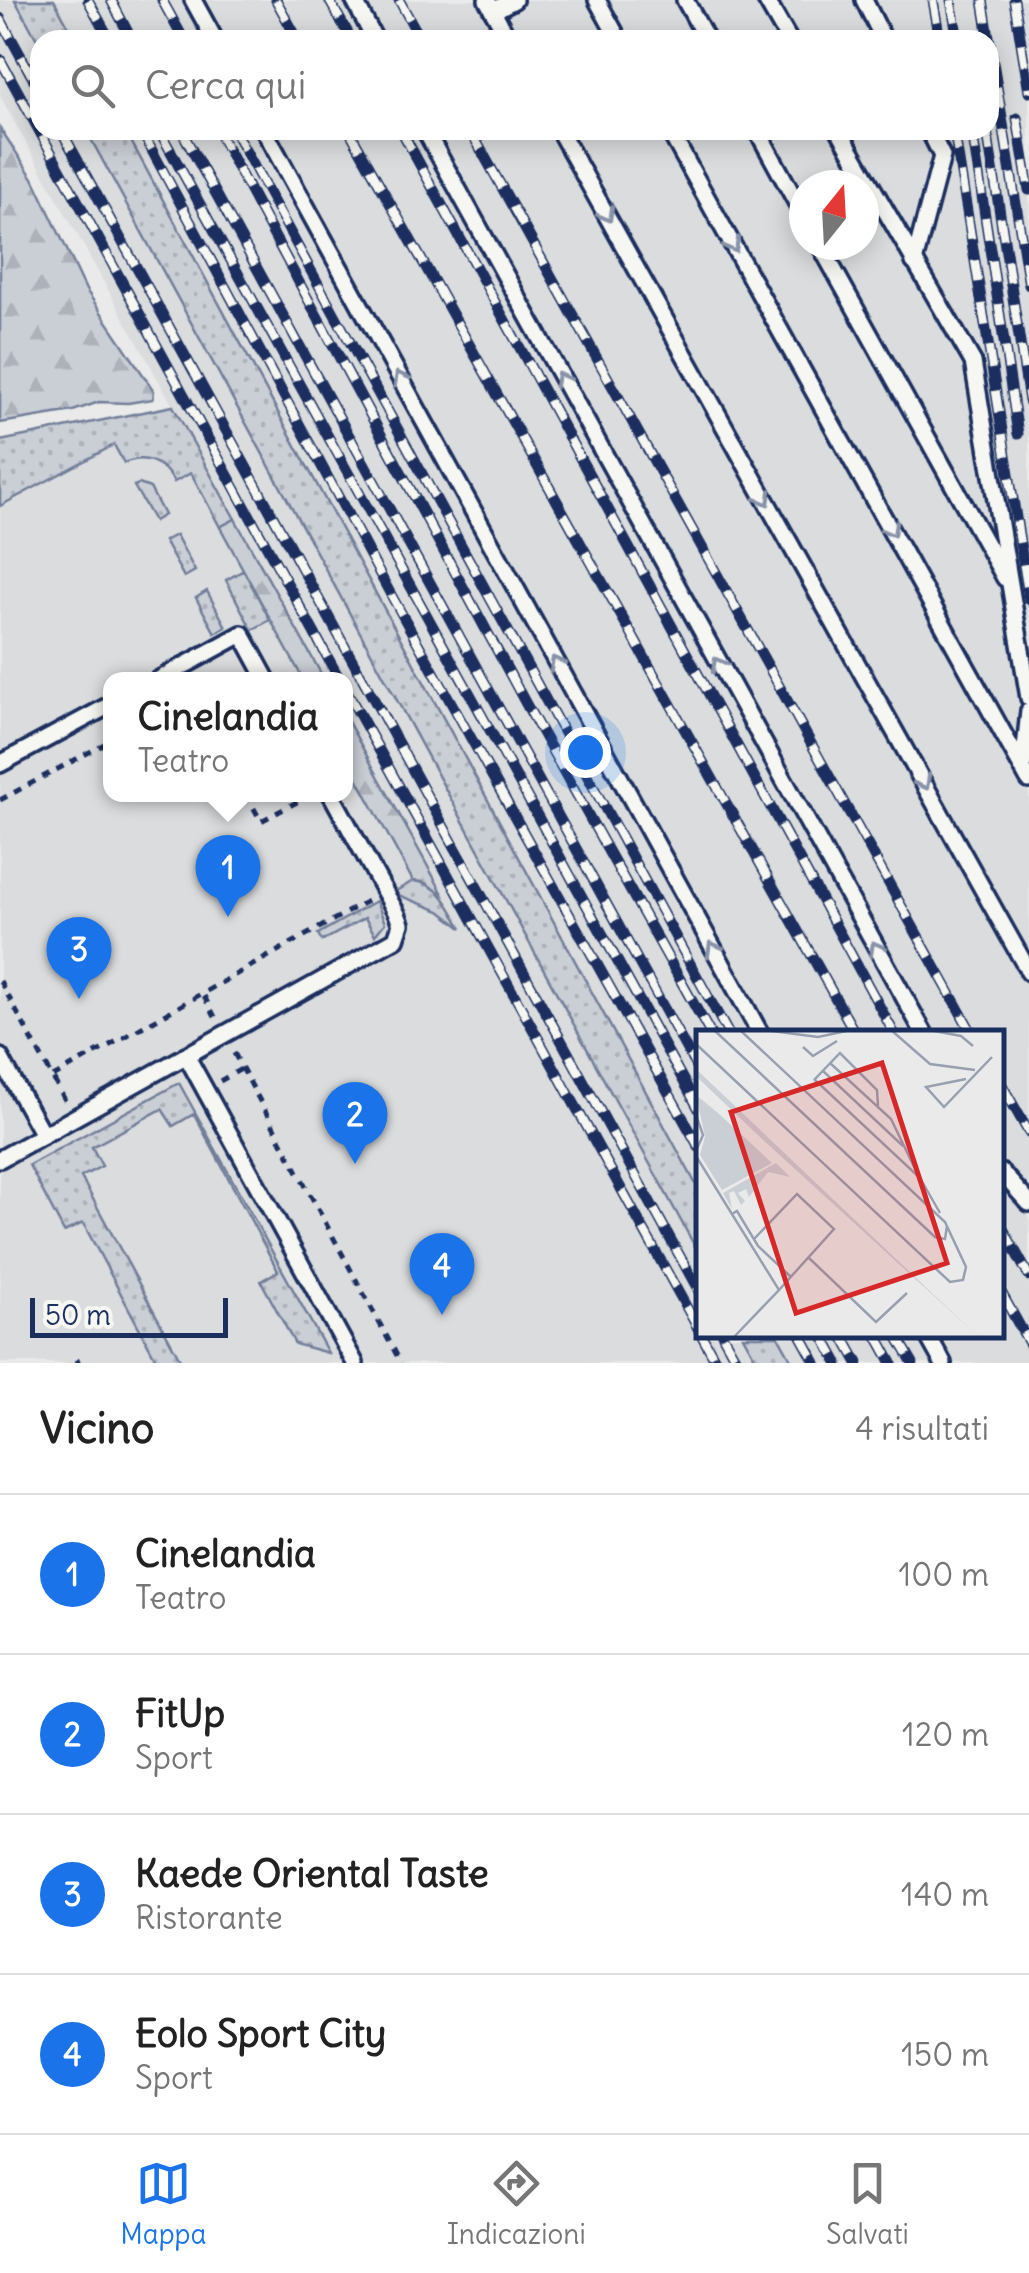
<!DOCTYPE html>
<html lang="it">
<style>
body{margin:0;font-family:Delius,sans-serif;background:#f2f2f2;color:#222}
.compass{position:absolute;left:789px;top:170px;width:90px;height:90px;border-radius:50%;background:#fff;box-shadow:0 5px 25px #0003;rotate:18deg}
.scale{position:absolute;left:30px;bottom:25px;width:198px;box-sizing:border-box;padding-left:10px;border:5px solid #1b2f5e;border-top:0;font-size:28px;line-height:35px;white-space:nowrap;color:#1b2f5e;-webkit-text-stroke:8px #f6f6f2;paint-order:stroke}
.you{position:absolute;left:585px;top:752px;width:35px;height:35px;margin:-25px;border:8px solid #fff;border-radius:50%;background:#1a73e8;box-shadow:0 0 0 15px #1a73e833}
.badge{display:grid;place-items:center;width:65px;height:65px;border-radius:50%;background:#1a73e8;color:#fff;font-size:32px;font-weight:700}
.pin{position:absolute;translate:-50% -82px;filter:drop-shadow(0 2px 5px #0008)}
.pin::after{content:'';position:absolute;top:52px;width:35px;height:30px;background:inherit;clip-path:polygon(0 0,100% 0,50% 100%)}
.popup{position:absolute;left:103px;top:672px;width:250px;height:130px;box-sizing:border-box;display:grid;place-content:center;border-radius:20px;background:#fff;filter:drop-shadow(0 2px 8px #0005);font-size:32px;white-space:nowrap;color:#767676}
.popup b{font-size:38px;color:#222}
.popup::after{content:'';position:absolute;left:50%;top:100%;margin-left:-20px;border:20px solid transparent;border-top-color:#fff}
.list{margin:0;padding:0;list-style:none}
h2{display:flex;justify-content:space-between;align-items:center;height:130px;margin:0;padding:0 40px;font-size:42px}
h2 small{font-size:32px;font-weight:400;color:#767676}
.list li{display:grid;grid-template-columns:65px 1fr auto;gap:30px;align-items:center;box-sizing:border-box;height:160px;padding:0 40px;border-top:2px solid #e0e0e0}
.list b{display:block;font-size:38px;white-space:nowrap}
.list p{margin:0;font-size:32px;white-space:nowrap;color:#767676}
.list em{font-size:32px;font-style:normal;color:#767676}
.icon{flex:none;width:55px;height:55px;fill:none;stroke:currentColor;stroke-width:2;stroke-linecap:round;stroke-linejoin:round}
.map{position:relative;flex:none;width:1029px;height:1363px;overflow:hidden}
.search{position:absolute;background:#fff;box-shadow:0 5px 25px #0003;left:30px;right:30px;top:30px;height:110px;display:flex;align-items:center;gap:25px;box-sizing:border-box;padding:0 35px;border-radius:30px;color:#767676;font-size:38px}
.sheet{height:770px;background:#fff}
nav{display:flex;justify-content:space-around;align-items:center;box-sizing:border-box;height:140px;border-top:2px solid #e0e0e0;background:#fff;font-size:28px;color:#767676}
nav a{display:grid;justify-items:center;gap:5px}
nav .on{color:#1a73e8}
.map>svg:first-child{display:block}
.built{fill:#dadcde;fill-rule:evenodd}
.grass{fill:url(#grass-dots);stroke:#727e9a;stroke-width:2.5}
.forest{fill:url(#forest-firs);stroke:#727e9a;stroke-width:2.5}
.lines{fill:none;stroke-linecap:round;stroke-linejoin:round}
.lane-casing{stroke:#1b2f5e;stroke-width:22}
.path{stroke:#1b2f5e;stroke-width:5;stroke-dasharray:8 8;stroke-linecap:butt}
.lane{stroke:#f6f6f2;stroke-width:15}
.rail-casing{stroke:#1b2f5e;stroke-width:11}
.rail{stroke:#f6f6f2;stroke-width:8;stroke-dasharray:22;stroke-linecap:butt}
.oneway{stroke:#8892a8}
.inset-road{fill:none;stroke:#979fb1;stroke-width:2.5}
.view{fill:#d62828;fill-opacity:0.15;stroke:#d62828;stroke-width:5}
.inset-edge{fill:none;stroke:#1b2f5e;stroke-width:5}
</style>
<div class="map">
<svg width="1029" height="1363" viewBox="0 0 1029 1363">
<defs>
<pattern id="grass-dots" width="8" height="8" patternUnits="userSpaceOnUse" patternTransform="scale(2.5)"><rect width="8" height="8" fill="#caced5"/><path d="M2 2h.1M6 6h.1" fill="none" stroke="#adb1b9" stroke-width="1.8" stroke-linecap="round"/></pattern>
<pattern id="forest-firs" width="22" height="20" patternUnits="userSpaceOnUse" patternTransform="scale(2.5)"><rect width="22" height="20" fill="#caced5"/><path d="M5 1l3.5 6h-7zM16 11l3.5 6h-7z" fill="#adb1b9"/></pattern>
</defs>
<rect width="100%" height="100%" fill="#e9eae9"/>
<filter id="ink" filterUnits="userSpaceOnUse"><feTurbulence type="fractalNoise" baseFrequency=".01" numOctaves="2"/><feDisplacementMap in="SourceGraphic" scale="20" xChannelSelector="R" yChannelSelector="G"/><feConvolveMatrix kernelMatrix="1 2 1 2 8 2 1 2 1" color-interpolation-filters="sRGB"/></filter>
<g filter="url(#ink)">
<!-- built -->
<g class="built">
<path d="M0,0h15l25,45v85h46l613,1124v82h44l15,27h-758v-922l173,-35 -173,-310zM110,680h236v114h-236z"/>
<path d="M54,0h975v1363h-236l-15,-27h224v-303h-303v157l-574,-1060h864v-90h-913zM804,185h60v60h-60z"/>
</g>
<!-- grass -->
<g class="grass">
<path d="M15,0h39l22,40h-36v5z"/>
<path d="M86,130h39l574,1060v64z"/>
<path d="M173,406l62,113 -15,8 -29,-54 -17,9c-11,-20 -29,-28 -50,-19l-10,-18 -114,61v-65z"/>
<path d="M139,484l11,4 14,27 -10,6 -20,-35z"/>
<path d="M176,535l19,36 -11,6 -20,-36z"/>
<path d="M244,570l26,50 -18,10 -26,-50z"/>
<path d="M207,591l19,36 -11,6 -19,-35z"/>
<path d="M413,881c28,2 36,25 49,47l-22,-17 -42,-16 -2,-4z"/>
<path d="M376,901l9,22 -10,12 -10,-17 -43,23 -4,-7z"/>
<path d="M179,1083l149,270 -33,-9 -34,-63 17,-10 -84,-157 -21,12 -11,-17 -70,38 10,19 -21,11 101,186h-24l-75,-140 -19,9 -35,-67z"/>
<path d="M743,1336h35l15,27h-35z"/>
</g>
<!-- forest -->
<g class="forest">
<path d="M0,128l33,50 53,112 68,101 -1,8 -25,4 -29,-1 -26,9 -73,12z"/>
<path d="M235,519l89,160h-21l-83,-152z"/>
<path d="M346,718l97,176 -20,-12 -10,-1 -67,-123z"/>
</g>
<g class="lines">
<!-- lane casing -->
<g class="lane-casing">
<g id="lane">
<path d="M193,0l22,40"/>
<path d="M354,0l21,40"/>
<path d="M487,0l22,40"/>
<path d="M597,0l22,40"/>
<path d="M685,0l22,40"/>
<path d="M766,0l23,40"/>
<path d="M864,0l20,40"/>
<path d="M493,11l21,-11"/>
<path d="M264,130l496,903"/>
<path d="M425,130l499,903"/>
<path d="M559,130l470,842"/>
<path d="M669,130l360,650"/>
<path d="M757,130l47,86"/>
<path d="M839,130l134,232 56,336"/>
<path d="M820,245l185,333"/>
<path d="M914,262l28,-106 -13,-26"/>
<path d="M158,680l84,-46 25,46"/>
<path d="M0,764l110,-59"/>
<path d="M1023,767l6,-56"/>
<path d="M186,1055l169,308"/>
<path d="M0,1057l43,78"/>
<path d="M0,1159l396,-220 5,-15 -4,-10 -66,-120"/>
<path d="M1002,1173l27,30"/>
<path d="M928,1336l15,27"/>
</g>
</g>
<!-- path -->
<g class="path">
<path d="M246,794l15,27 49,-26 2,4"/>
<path d="M0,800l110,-59"/>
<path d="M0,981l66,121"/>
<path d="M204,996l11,21"/>
<path d="M234,1053l167,310"/>
<path d="M53,1077l314,-176"/>
<path d="M220,1081l21,-12"/>
<path d="M75,1363l5,-3"/>
</g>
<!-- lane -->
<use href="#lane" class="lane"/>
<!-- rail casing -->
<g class="rail-casing">
<g id="rail">
<path d="M88,0l22,40"/>
<path d="M111,0l21,40"/>
<path d="M162,0l22,40"/>
<path d="M276,0l22,40"/>
<path d="M329,0l23,40"/>
<path d="M399,0l22,40"/>
<path d="M933,0l7,40"/>
<path d="M951,0l7,40"/>
<path d="M983,0l46,285"/>
<path d="M1014,0l15,92"/>
<path d="M0,18l40,73"/>
<path d="M0,59l340,621"/>
<path d="M1017,118l12,72"/>
<path d="M61,130l638,1161"/>
<path d="M141,130l249,463 309,554"/>
<path d="M159,130l540,979"/>
<path d="M181,130l518,942"/>
<path d="M217,130l309,574 184,329"/>
<path d="M234,130l494,903"/>
<path d="M349,130l506,903"/>
<path d="M401,130l493,903"/>
<path d="M470,130l502,903"/>
<path d="M954,130l75,469"/>
<path d="M972,130l46,304"/>
<path d="M987,130l42,271"/>
<path d="M346,690l353,640"/>
<path d="M1002,1085l27,48"/>
<path d="M1002,1227l27,49"/>
<path d="M1002,1294l27,49"/>
<path d="M702,1336l15,27"/>
<path d="M723,1336l15,27"/>
<path d="M801,1336l15,27"/>
<path d="M823,1336l15,27"/>
<path d="M843,1336l15,27"/>
<path d="M877,1336l15,27"/>
<path d="M897,1336l16,27"/>
</g>
</g>
<!-- rail -->
<use href="#rail" class="rail"/>
</g>
<!-- one-way arrows -->
<defs><path id="oneway-chevron" d="M-2-3.5L2.5 0L-2 3.5" fill="none" stroke-width="1.6" stroke-linecap="round" stroke-linejoin="round" transform="scale(2.5)"/></defs>
<g class="oneway">
<use href="#oneway-chevron" transform="translate(607 215) rotate(61)"/>
<use href="#oneway-chevron" transform="translate(733 246) rotate(61)"/>
<use href="#oneway-chevron" transform="translate(400 378) rotate(-119)"/>
<use href="#oneway-chevron" transform="translate(561 379) rotate(-119)"/>
<use href="#oneway-chevron" transform="translate(765 499) rotate(61)"/>
<use href="#oneway-chevron" transform="translate(891 530) rotate(61)"/>
<use href="#oneway-chevron" transform="translate(556 663) rotate(-119)"/>
<use href="#oneway-chevron" transform="translate(718 664) rotate(-119)"/>
<use href="#oneway-chevron" transform="translate(924 783) rotate(61)"/>
<use href="#oneway-chevron" transform="translate(713 948) rotate(-119)"/>
<use href="#oneway-chevron" transform="translate(876 948) rotate(-119)"/>
</g>
</g>
<!-- overview -->
<g transform="translate(696 1030)">
<rect width="308" height="308" fill="#e9eae9"/>
<path d="M0,39l239,227 44,41 -217,-198 -66,-63zM80,133l14,14 -22,-5 -19,25 -3,-8 -8,4 7,8 -4,4 -7,-14 -5,2 3,16 -9,-16z" fill="#caced5"/>
<path d="M0,65l22,18 54,50 -50,27 -22,-35 5,-18z" fill="#caced5"/>
<path class="inset-road" d="M18,0l221,207 10,2 2,-13M68,0l54,7 33,-7M195,0l39,34 45,6M233,0l32,6 12,10M0,14l254,238 13,-2 3,-13 -21,-45 -205,-192M107,17l10,9 24,-15M134,33l61,56 27,56M127,41l80,75M118,49l106,99 20,35M270,49l-40,8 18,20 48,-50M118,50l26,-27 37,37 1,16M0,85l7,20 -7,16M0,126l83,134 -45,47M36,184l5,-3 21,35 33,31M58,209l43,-45 37,35 -55,61M113,228l67,64 31,-29"/>
<path class="view" d="M186,33l65,200 -151,50 -65,-201z"/>
<rect width="308" height="308" class="inset-edge"/>
</g>
</svg>
<svg class="compass" viewBox="-18 -18 36 36"><path d="M0-13l5 13h-10z" fill="#e53935"/><path d="M0 13l5-13h-10z" fill="#767676"/></svg>
<div class="scale">50 m</div>
<div class="you"></div>
<div class="pin badge" style="left:228px;top:917px">1</div>
<div class="popup"><b>Cinelandia</b>Teatro</div>
<div class="pin badge" style="left:355px;top:1164px">2</div>
<div class="pin badge" style="left:79px;top:999px">3</div>
<div class="pin badge" style="left:442px;top:1315px">4</div>
<div class="search"><svg class="icon" aria-label="search" viewBox="0 0 24 24"><circle cx="10" cy="10" r="6"/><path d="M15 15l6 6"/></svg>Cerca qui</div>
</div>
<section class="sheet">
<h2>Vicino<small>4 risultati</small></h2>
<ul class="list">
<li><span class="badge">1</span><div><b>Cinelandia</b><p>Teatro</p></div><em>100 m</em></li>
<li><span class="badge">2</span><div><b>FitUp</b><p>Sport</p></div><em>120 m</em></li>
<li><span class="badge">3</span><div><b>Kaede Oriental Taste</b><p>Ristorante</p></div><em>140 m</em></li>
<li><span class="badge">4</span><div><b>Eolo Sport City</b><p>Sport</p></div><em>150 m</em></li>
</ul>
</section>
<nav>
<a class="on"><svg class="icon" aria-label="map" viewBox="0 0 24 24"><path d="M3 6l6-2 6 2 6-2v14l-6 2-6-2-6 2zM9 4v14M15 6v14"/></svg>Mappa</a>
<a><svg class="icon" aria-label="directions" viewBox="0 0 24 24"><path d="M12 3l9 9-9 9-9-9zM9 14v-3h6M13 9l2 2-2 2"/></svg>Indicazioni</a>
<a><svg class="icon" aria-label="saved" viewBox="0 0 24 24"><path d="M7 4h10v16l-5-4-5 4z"/></svg>Salvati</a>
</nav>
